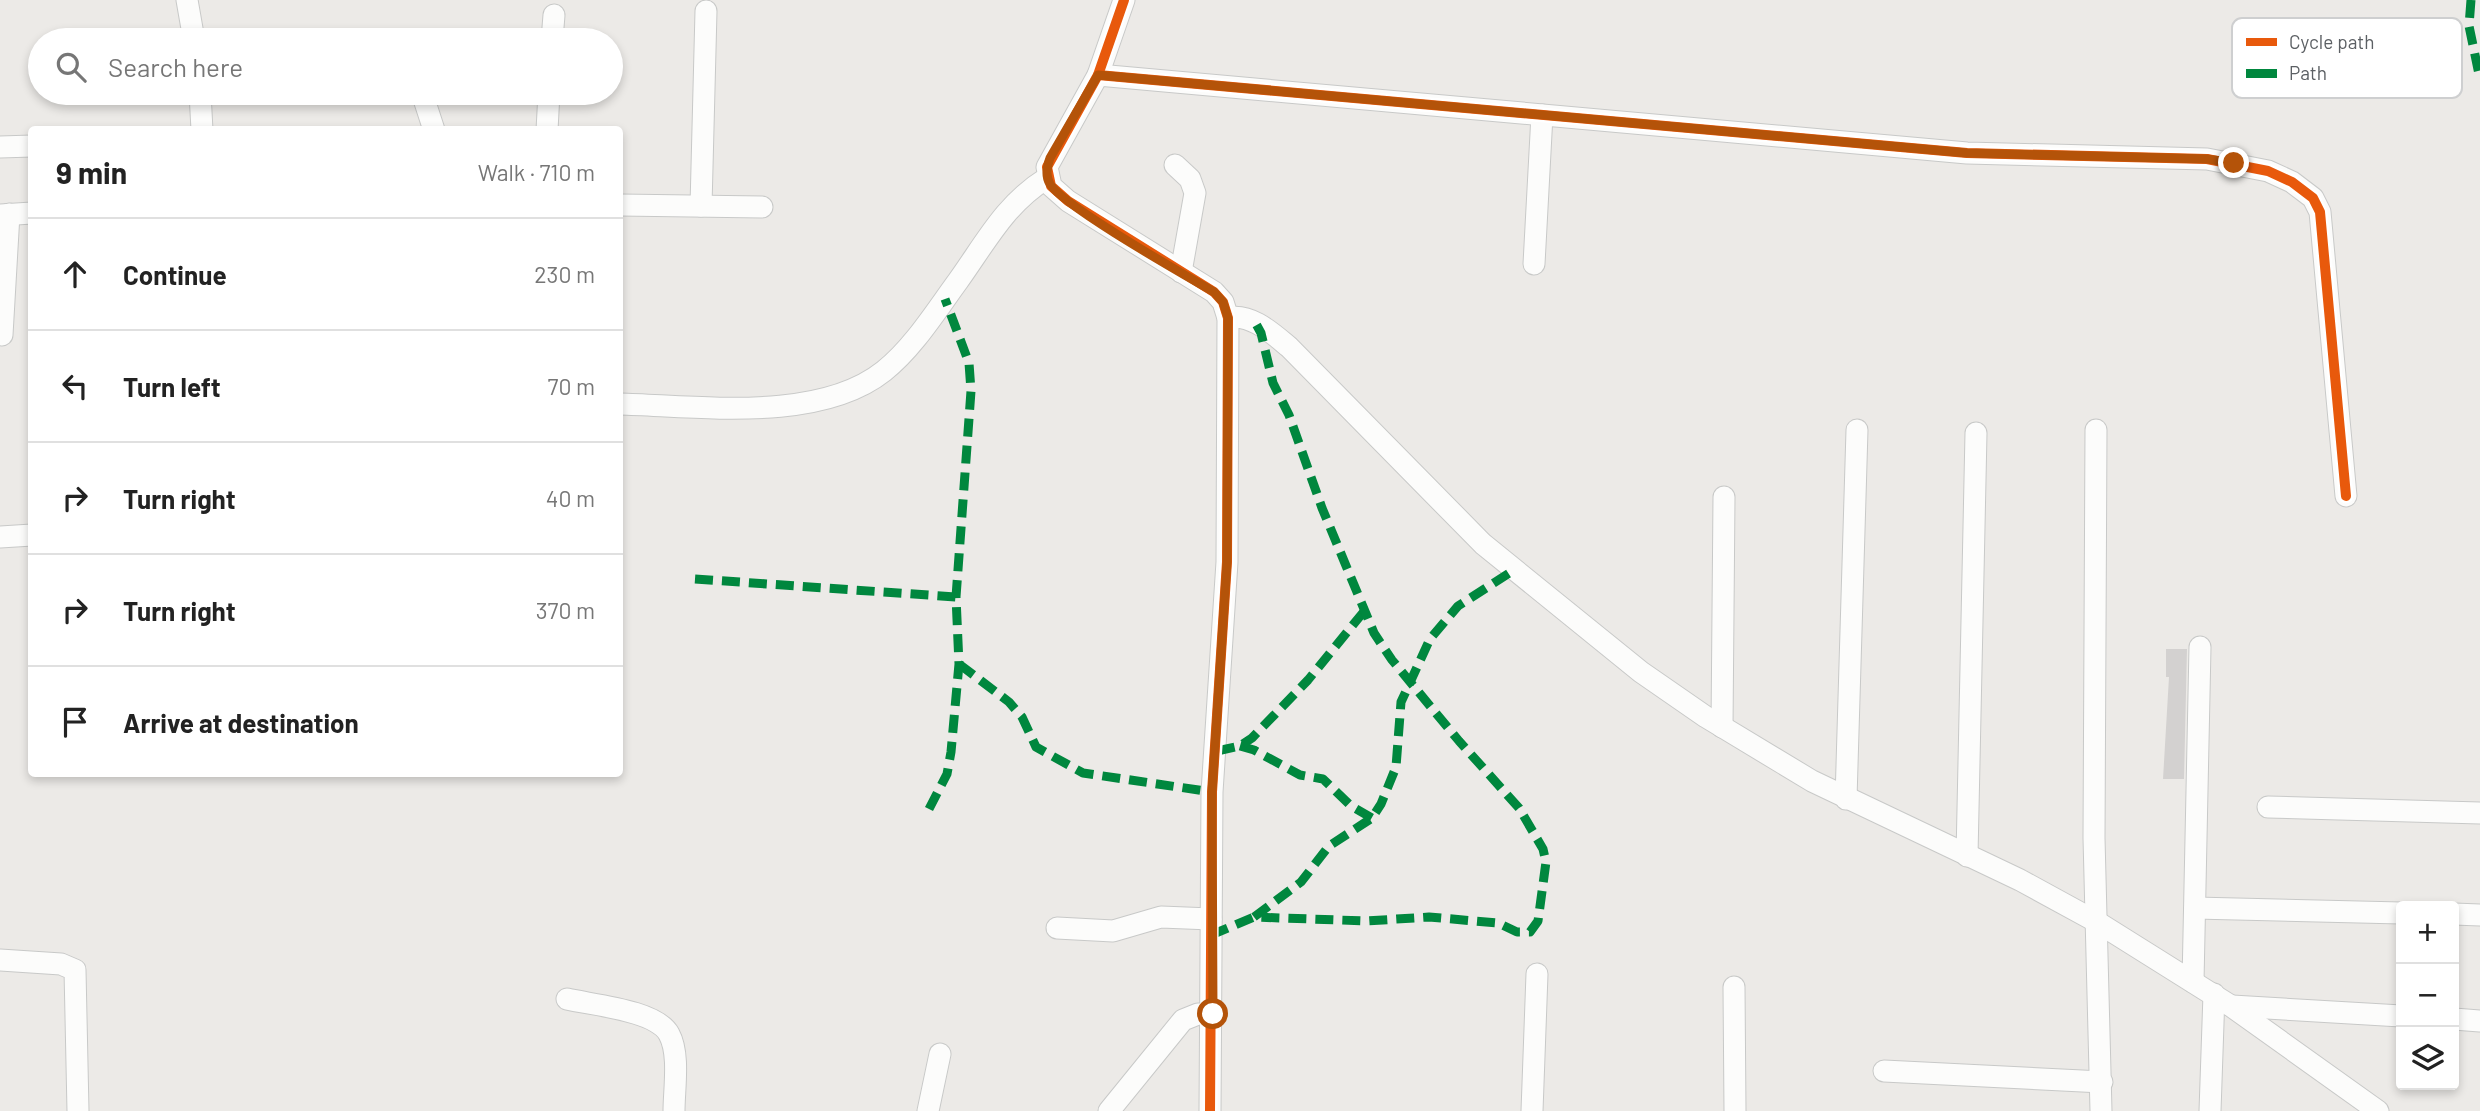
<!DOCTYPE html>
<meta charset="utf-8">
<style>
body{margin:0;font-family:Barlow,sans-serif;background:#f2f2f2;color:#222}
.controls{position:absolute;right:21px;bottom:21px;display:grid;overflow:hidden;border-radius:7px;box-shadow:0 4px 10px #0003}
.controls button{width:63px;height:63px;display:grid;place-items:center;padding:0;border:0;border-bottom:2px solid #e0e0e0;background:#fff;color:#222;font:35px sans-serif}
.stop{position:absolute;width:21px;height:21px;margin:-16px;border:5px solid #b45309;border-radius:50%;background:#fff}
.stop.end{background:#b45309;border-color:#fff;box-shadow:0 2px 7px #0008}
.list{margin:0;padding:0;list-style:none}
h2{display:flex;justify-content:space-between;align-items:center;height:91px;margin:0;padding:0 28px;font-size:30px}
h2 small{font-size:23px;font-weight:400;color:#767676}
.list li{display:grid;grid-template-columns:46px 1fr auto;gap:21px;align-items:center;box-sizing:border-box;height:112px;padding:0 28px;border-top:2px solid #e0e0e0}
.list b{display:block;font-size:26px;white-space:nowrap}
.list em{font-size:23px;font-style:normal;color:#767676}
.icon{flex:none;width:38px;height:38px;fill:none;stroke:currentColor;stroke-width:2;stroke-linecap:round;stroke-linejoin:round}
.map{position:relative;flex:none;width:2480px;height:1111px;overflow:hidden}
.search{position:absolute;background:#fff;box-shadow:0 4px 10px #0003;left:28px;top:28px;width:595px;height:77px;display:flex;align-items:center;gap:18px;box-sizing:border-box;padding:0 24px;border-radius:38px;color:#767676;font-size:26px}
.panel{position:absolute;background:#fff;box-shadow:0 4px 10px #0003;left:28px;top:126px;width:595px;height:651px;border-radius:7px}
.map>svg:first-child{display:block}
.building{fill:#d3d1d0}
.lines{fill:none;stroke-linecap:round;stroke-linejoin:round}
.minor-casing{stroke:#c8c9c8;stroke-width:23}
.minor{stroke:#fcfcfb;stroke-width:21}
.quiet{stroke:#00873e;stroke-width:9;stroke-dasharray:18 9;stroke-linecap:butt}
.cycleway-casing{stroke:#fff;stroke-width:15}
.cycleway{stroke:#e8590c;stroke-width:10}
.route{stroke:#b45309;stroke-width:9}
.key{fill:#fff;stroke:#cecfd0;stroke-width:2}
.key-label{font-size:19px;fill:#5c6064}
</style>
<div class="map">
<svg width="2480" height="1111" viewBox="0 0 2480 1111">
<rect width="100%" height="100%" fill="#eceae7"/>
<!-- building -->
<path class="building" d="M2166,649h21l-3,130h-21l6,-102h-3z"/>
<g class="lines">
<!-- minor casing -->
<g class="minor-casing">
<g id="minor">
<path d="M187,0l7,40"/>
<path d="M1124,0l-26,75 -51,92 4,19 17,15 146,91 9,10 5,16 -1,244 -15,230 -2,319"/>
<path d="M552,40l2,-25"/>
<path d="M1098,75l869,78 240,6 61,12 24,11 21,16 7,14 26,284"/>
<path d="M200,93l2,37"/>
<path d="M422,93l12,37"/>
<path d="M547,130l2,-37"/>
<path d="M0,147l32,-1"/>
<path d="M1175,165l15,14 5,14 -14,79"/>
<path d="M620,205l142,2"/>
<path d="M701,206l5,-195"/>
<path d="M0,215l32,-2"/>
<path d="M1534,264l8,-149"/>
<path d="M1228,318c23,-5 44,15 61,29l194,197 158,128 65,45 106,64 208,99 77,42 134,84 147,105"/>
<path d="M2,335l7,-121"/>
<path d="M620,404c78,2 199,19 264,-33 29,-23 52,-60 74,-90 28,-39 47,-77 89,-103"/>
<path d="M2096,430l-2,408 7,273"/>
<path d="M0,537l32,-2"/>
<path d="M1722,727l2,-230"/>
<path d="M1846,799l11,-369"/>
<path d="M2268,807l212,6"/>
<path d="M1967,856l9,-423"/>
<path d="M2195,908l206,5"/>
<path d="M2454,914l26,1"/>
<path d="M1057,928l56,3 48,-14 50,2"/>
<path d="M0,960l61,4 14,6 3,141"/>
<path d="M2193,982l7,-335"/>
<path d="M1734,987l1,124"/>
<path d="M567,999c25,6 89,11 102,35 11,20 5,55 5,77"/>
<path d="M2232,1006l169,10"/>
<path d="M2454,1019l26,2"/>
<path d="M1884,1071l218,11"/>
<path d="M928,1111l12,-57"/>
<path d="M1109,1111l74,-91 15,-6h15"/>
<path d="M1532,1111l5,-137"/>
<path d="M2210,1111l4,-117"/>
</g>
</g>
<!-- minor -->
<use href="#minor" class="minor"/>
<!-- quiet -->
<g class="quiet">
<path d="M2471,0l-2,26 11,53"/>
<path d="M695,579l261,18"/>
<path d="M959,664l50,38 13,15 14,30 47,26 129,19"/>
<path d="M1240,746l14,4 46,25 23,4 28,27 21,12"/>
<path d="M1217,751l23,-5 12,-8 56,-58 58,-71"/>
<path d="M929,809l18,-35 4,-22 8,-88 -3,-67 15,-206 -2,-28 -24,-64"/>
<path d="M1254,917l47,-35 28,-36 43,-28 9,-14 15,-37 5,-65 29,-63 28,-33 56,-36"/>
<path d="M1211,935l43,-18 113,4 62,-4 69,6 19,9h13l8,-11 8,-59 -3,-13 -24,-41 -60,-67 -67,-81 -18,-27 -52,-125 -33,-93 -16,-32 -12,-50 -6,-11"/>
</g>
<!-- cycleway casing -->
<g class="cycleway-casing">
<g id="cycleway">
<path d="M1124,0l-26,75 -51,92 4,19 17,15 146,91 9,10 5,16 -1,244 -15,230 -2,319"/>
<path d="M1098,75l869,78 240,6 61,12 24,11 21,16 7,14 26,284"/>
</g>
</g>
<!-- cycleway -->
<use href="#cycleway" class="cycleway"/>
</g>
<g class="lines">
<!-- route -->
<path class="route" d="M1213,1014l-1,-222 15,-230 1,-244 -5,-16 -9,-10c-29,-17 -150,-85 -164,-108 -5,-8 -3,-18 0,-26l48,-83 869,78 240,6 27,4"/>
</g>
<!-- legend -->
<rect x="2232" y="18" width="230" height="80" rx="10" class="key"/>
<rect x="2246" y="38" width="31" height="8" fill="#e8590c"/>
<rect x="2246" y="69" width="31" height="9" fill="#00873e"/>
<g class="key-label">
<text x="2289" y="49">Cycle path</text>
<text x="2289" y="80">Path</text>
</g>
</svg>
<div class="controls">
<button>+</button>
<button>−</button>
<button><svg class="icon" aria-label="layers" viewBox="0 0 24 24"><path d="M12 4l9 5-9 5-9-5zM3 14l9 5 9-5"/></svg></button>
</div>
<div class="stop" style="left:1213px;top:1014px"></div>
<div class="stop end" style="left:2234px;top:163px"></div>
<div class="search"><svg class="icon" aria-label="search" viewBox="0 0 24 24"><circle cx="10" cy="10" r="6"/><path d="M15 15l6 6"/></svg>Search here</div>
<section class="panel">
<h2>9 min<small>Walk · 710 m</small></h2>
<ul class="list">
<li><svg class="icon" aria-label="ahead" viewBox="0 0 24 24"><path d="M12 20V5M6 11l6-6 6 6"/></svg><div><b>Continue</b></div><em>230 m</em></li>
<li><svg class="icon" aria-label="left" viewBox="0 0 24 24"><path d="M17 20v-9H6M10 6l-5 5 5 5"/></svg><div><b>Turn left</b></div><em>70 m</em></li>
<li><svg class="icon" aria-label="right" viewBox="0 0 24 24"><path d="M7 20v-9h11M14 6l5 5-5 5"/></svg><div><b>Turn right</b></div><em>40 m</em></li>
<li><svg class="icon" aria-label="right" viewBox="0 0 24 24"><path d="M7 20v-9h11M14 6l5 5-5 5"/></svg><div><b>Turn right</b></div><em>370 m</em></li>
<li><svg class="icon" aria-label="arrive" viewBox="0 0 24 24"><path d="M6 21V4h12l-3 4 3 4H6"/></svg><div><b>Arrive at destination</b></div></li>
</ul>
</section>
</div>
